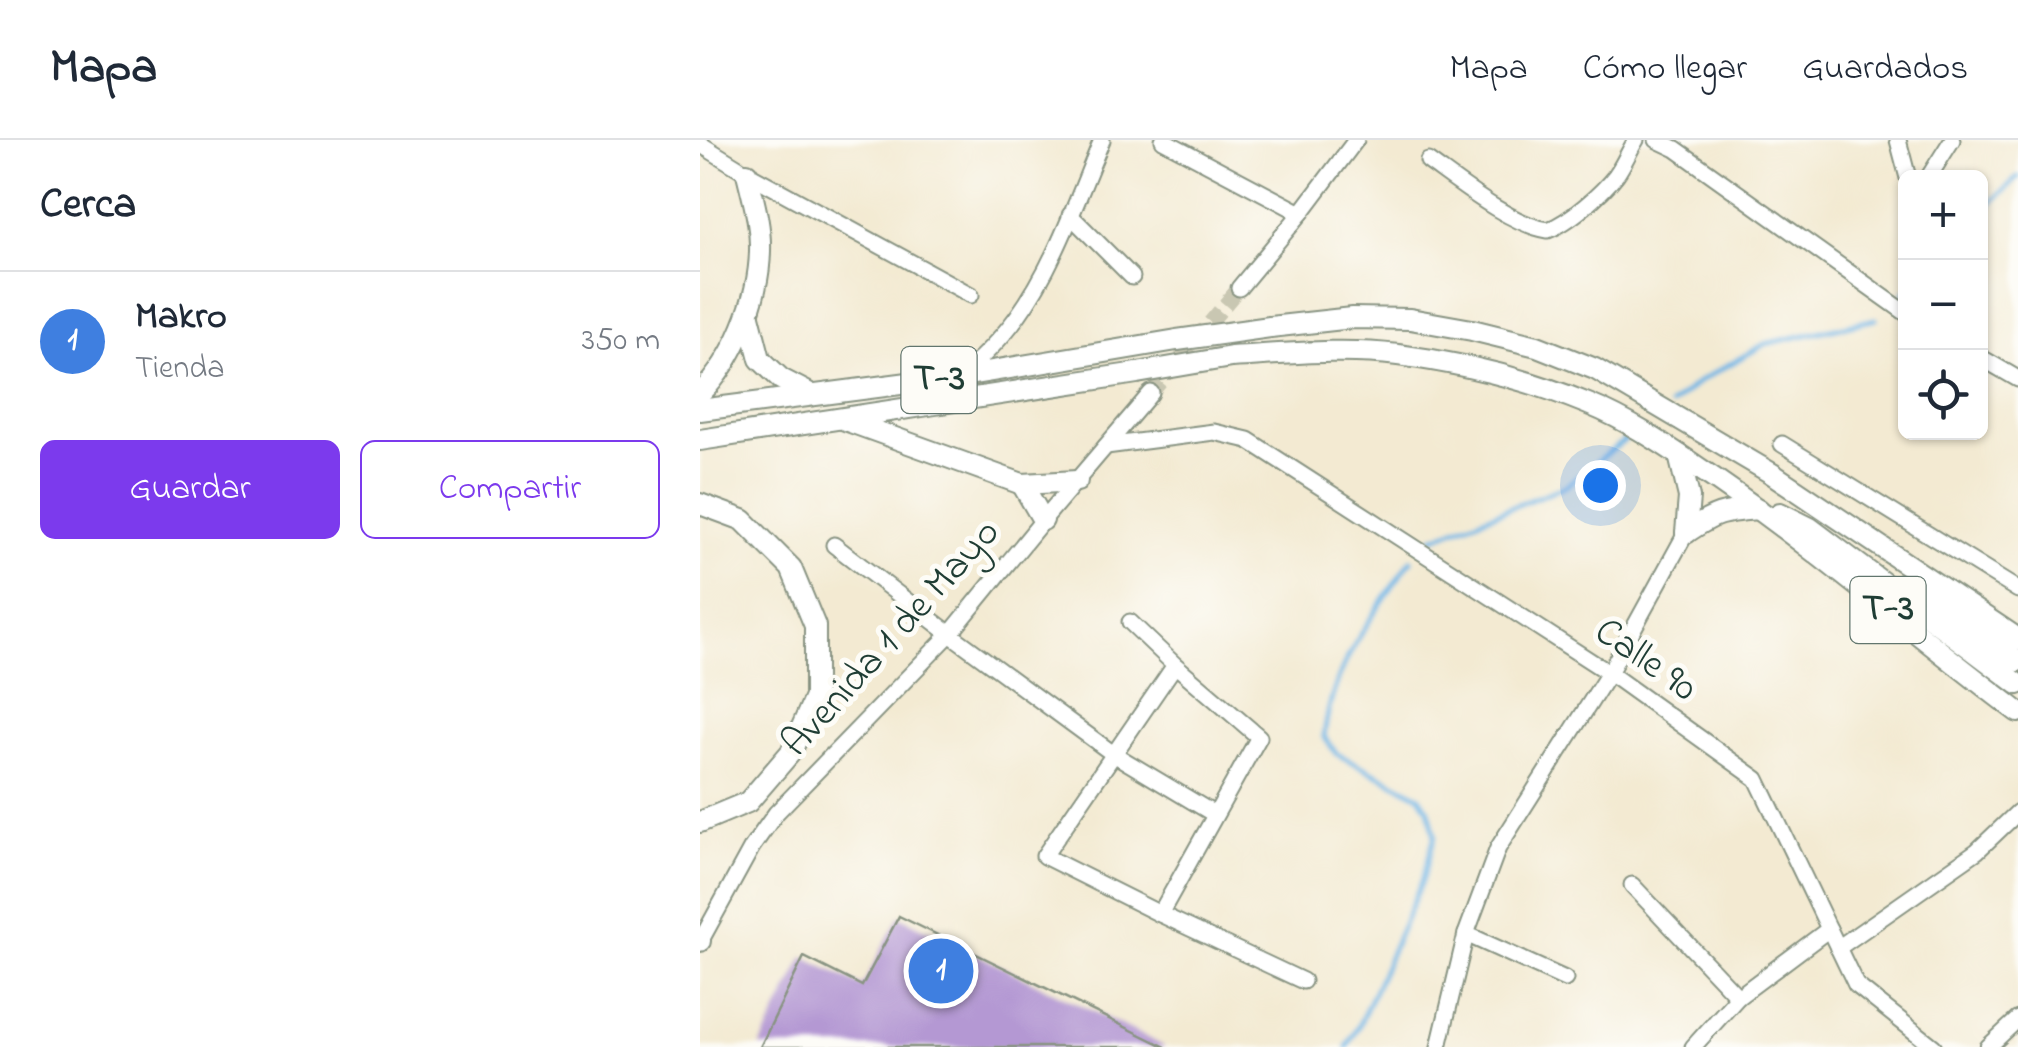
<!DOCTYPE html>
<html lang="es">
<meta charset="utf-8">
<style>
body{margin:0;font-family:"Indie Flower",sans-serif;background:#f6f6f7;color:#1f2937}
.controls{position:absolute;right:30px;top:30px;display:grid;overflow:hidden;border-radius:15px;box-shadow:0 2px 8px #0004}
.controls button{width:90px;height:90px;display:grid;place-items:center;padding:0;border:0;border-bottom:2px solid #e0e1e3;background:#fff;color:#1f2937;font:50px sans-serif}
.you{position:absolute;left:900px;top:345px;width:35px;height:35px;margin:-25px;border:8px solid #fff;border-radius:50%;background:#1a73e8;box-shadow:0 0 0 15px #1a73e833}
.badge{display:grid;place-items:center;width:65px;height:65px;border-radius:50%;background:#7c3aed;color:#fff;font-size:32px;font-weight:700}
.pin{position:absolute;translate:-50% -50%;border:5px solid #fff;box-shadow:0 2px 10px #0006}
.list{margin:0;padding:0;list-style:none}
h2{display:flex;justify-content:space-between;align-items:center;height:130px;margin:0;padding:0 40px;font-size:42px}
h2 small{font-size:32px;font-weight:400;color:#747a83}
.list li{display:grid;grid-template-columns:65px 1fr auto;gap:30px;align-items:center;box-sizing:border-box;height:140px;padding:0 40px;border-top:2px solid #e0e1e3}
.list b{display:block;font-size:38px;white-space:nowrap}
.list p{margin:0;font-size:32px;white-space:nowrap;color:#747a83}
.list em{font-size:32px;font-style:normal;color:#747a83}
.actions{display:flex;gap:20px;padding:30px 40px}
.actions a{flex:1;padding:22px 0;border:2px solid #7c3aed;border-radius:15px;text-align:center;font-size:35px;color:#7c3aed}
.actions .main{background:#7c3aed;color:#fff}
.icon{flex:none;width:55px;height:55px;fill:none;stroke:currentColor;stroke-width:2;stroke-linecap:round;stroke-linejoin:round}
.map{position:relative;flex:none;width:1318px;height:907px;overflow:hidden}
header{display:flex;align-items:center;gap:60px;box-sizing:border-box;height:140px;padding:0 50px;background:#fff;border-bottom:2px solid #e0e1e3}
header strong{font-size:48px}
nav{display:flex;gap:55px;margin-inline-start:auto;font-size:35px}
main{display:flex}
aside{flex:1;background:#fff}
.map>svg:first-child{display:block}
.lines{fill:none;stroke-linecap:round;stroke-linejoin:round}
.stream{stroke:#6eb5e5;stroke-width:5}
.building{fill:#b498d3}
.minor-tunnel{stroke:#c9c7b2;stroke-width:15;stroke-dasharray:15 8;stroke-linecap:butt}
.minor-casing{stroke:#899483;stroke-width:19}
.major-casing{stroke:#899483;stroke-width:24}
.minor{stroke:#fff;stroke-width:15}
.major{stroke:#fff;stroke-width:20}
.major-bridge-casing{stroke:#899483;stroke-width:24;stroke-linecap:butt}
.major-bridge{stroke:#fff;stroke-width:20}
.labels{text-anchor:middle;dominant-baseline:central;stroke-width:10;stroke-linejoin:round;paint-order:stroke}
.shield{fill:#fdfcf7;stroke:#62766e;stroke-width:2.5}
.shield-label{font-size:38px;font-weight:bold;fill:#1f3d34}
.street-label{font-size:40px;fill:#1f3d34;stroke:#fdfcf7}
</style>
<header>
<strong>Mapa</strong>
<nav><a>Mapa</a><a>Cómo llegar</a><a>Guardados</a></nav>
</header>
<main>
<aside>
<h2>Cerca<small></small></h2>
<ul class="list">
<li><span class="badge" style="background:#3f7fe0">1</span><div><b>Makro</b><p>Tienda</p></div><em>350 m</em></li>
</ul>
<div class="actions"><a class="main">Guardar</a><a>Compartir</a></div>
</aside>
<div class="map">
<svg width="1318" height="907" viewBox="0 0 1318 907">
<rect width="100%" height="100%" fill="#fdfcf7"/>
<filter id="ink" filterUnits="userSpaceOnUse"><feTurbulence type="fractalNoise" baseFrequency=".01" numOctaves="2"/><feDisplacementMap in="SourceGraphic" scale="20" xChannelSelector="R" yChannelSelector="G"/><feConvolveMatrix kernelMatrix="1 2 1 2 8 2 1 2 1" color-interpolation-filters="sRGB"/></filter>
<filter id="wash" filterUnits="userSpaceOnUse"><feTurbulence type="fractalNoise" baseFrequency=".0048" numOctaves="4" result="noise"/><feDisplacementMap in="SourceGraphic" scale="40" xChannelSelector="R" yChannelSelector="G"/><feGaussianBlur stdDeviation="2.25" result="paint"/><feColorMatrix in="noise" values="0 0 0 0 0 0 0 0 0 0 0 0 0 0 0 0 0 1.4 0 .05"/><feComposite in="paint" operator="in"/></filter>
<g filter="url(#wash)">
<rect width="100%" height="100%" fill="#f3ead2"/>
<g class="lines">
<!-- stream -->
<g class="stream">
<path d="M1280,73l38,-36"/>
<path d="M1204,153l2,-2"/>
<path d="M970,265l30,-24 65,-37 111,-25"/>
<path d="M732,398l134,-52 68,-53"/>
<path d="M647,907l12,-22 63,-144 13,-45 -6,-26 -9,-14 -83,-42 -13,-17c8,-73 47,-118 87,-177"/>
</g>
</g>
<g id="blocks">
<!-- building -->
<path class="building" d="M199,776l267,131h-406l44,-90 58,29z"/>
</g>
</g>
<g filter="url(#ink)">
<use href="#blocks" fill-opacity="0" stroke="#899483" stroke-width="2.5"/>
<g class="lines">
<!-- minor-tunnel -->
<path class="minor-tunnel" d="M451,253l88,-105"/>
<!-- minor casing -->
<g class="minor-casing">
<g id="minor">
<path d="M463,0l138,73"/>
<path d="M957,0l19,9 230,164"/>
<path d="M1198,0l10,38"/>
<path d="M0,4l47,29 224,122"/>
<path d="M728,21c31,22 83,64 120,69 22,-8 54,-37 68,-55 8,-11 13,-24 20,-35"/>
<path d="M1228,38l24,-38"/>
<path d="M370,75l62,62"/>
<path d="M539,148l62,-75 55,-73"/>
<path d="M1280,217l38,22"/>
<path d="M263,235c19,-18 38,-36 54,-58 38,-52 60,-118 85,-177"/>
<path d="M1082,304l236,146"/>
<path d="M406,306l108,-14 34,8 361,233 148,106 99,206 78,62"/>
<path d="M134,405l116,89 162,119 102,61"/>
<path d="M430,482l45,43 84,72 -99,177 -116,-58 131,-191"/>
<path d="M932,745l106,112"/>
<path d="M460,774l143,67"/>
<path d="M766,794l99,45"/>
<path d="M0,802l52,-95 24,-34 174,-179 93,-114 108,-127"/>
<path d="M1138,808l139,-97 41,-39"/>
<path d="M739,907l27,-113 32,-86 111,-175 77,-140"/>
<path d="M993,907l45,-50 91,-68"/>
<path d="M1288,907l30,-28"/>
</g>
</g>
<!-- major casing -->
<g class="major-casing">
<g id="major">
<path d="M49,176l11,43 21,20 31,16"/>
<path d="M570,187l82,-9 58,1 62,11 65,16 58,23 176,104 247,166"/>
<path d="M531,217c56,-3 111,-9 167,-2 63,8 130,24 190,49 47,19 88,49 130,77 104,72 199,155 300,231"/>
<path d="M0,254c34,-34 59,-94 60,-143 1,-27 -7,-52 -13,-78"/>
<path d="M0,270l262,-34 215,-36"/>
<path d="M145,280l177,64 55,-3"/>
<path d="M0,300l437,-67"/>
<path d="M979,315l10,42 -3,36"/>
<path d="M322,344l21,36"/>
<path d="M0,364l43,16 48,48 24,58v71l-24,55 -43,50 -48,20"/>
<path d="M1080,373l30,15 208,156"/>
<path d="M986,393c31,-21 36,-21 72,-24"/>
<path d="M1228,452l34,30 56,39"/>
<path d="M0,800v1"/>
</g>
</g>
<!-- minor -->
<use href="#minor" class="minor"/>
<!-- major -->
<use href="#major" class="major"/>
<!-- major-bridge casing -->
<g class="major-bridge-casing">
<g id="major-bridge">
<path d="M477,200l93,-13"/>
<path d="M437,233l94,-16"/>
</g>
</g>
<!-- major-bridge -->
<use href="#major-bridge" class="major-bridge"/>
</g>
</g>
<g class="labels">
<!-- shield labels -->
<g class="shield">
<rect x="201.5" y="207" width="75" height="66" rx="8"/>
<rect x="1150.5" y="437" width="75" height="66" rx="8"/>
</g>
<g class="shield-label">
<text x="239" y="240">T-3</text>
<text x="1188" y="470">T-3</text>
</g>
<!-- street labels -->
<g class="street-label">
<text transform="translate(192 499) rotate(-48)">Avenida 1 de Mayo</text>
<text transform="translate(945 521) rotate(35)">Calle 90</text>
</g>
</g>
</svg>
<div class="controls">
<button>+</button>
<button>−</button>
<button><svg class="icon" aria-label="locate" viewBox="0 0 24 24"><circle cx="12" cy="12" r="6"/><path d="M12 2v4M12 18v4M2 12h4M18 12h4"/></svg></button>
</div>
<div class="you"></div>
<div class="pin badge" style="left:241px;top:831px;background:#3f7fe0">1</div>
</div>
</main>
